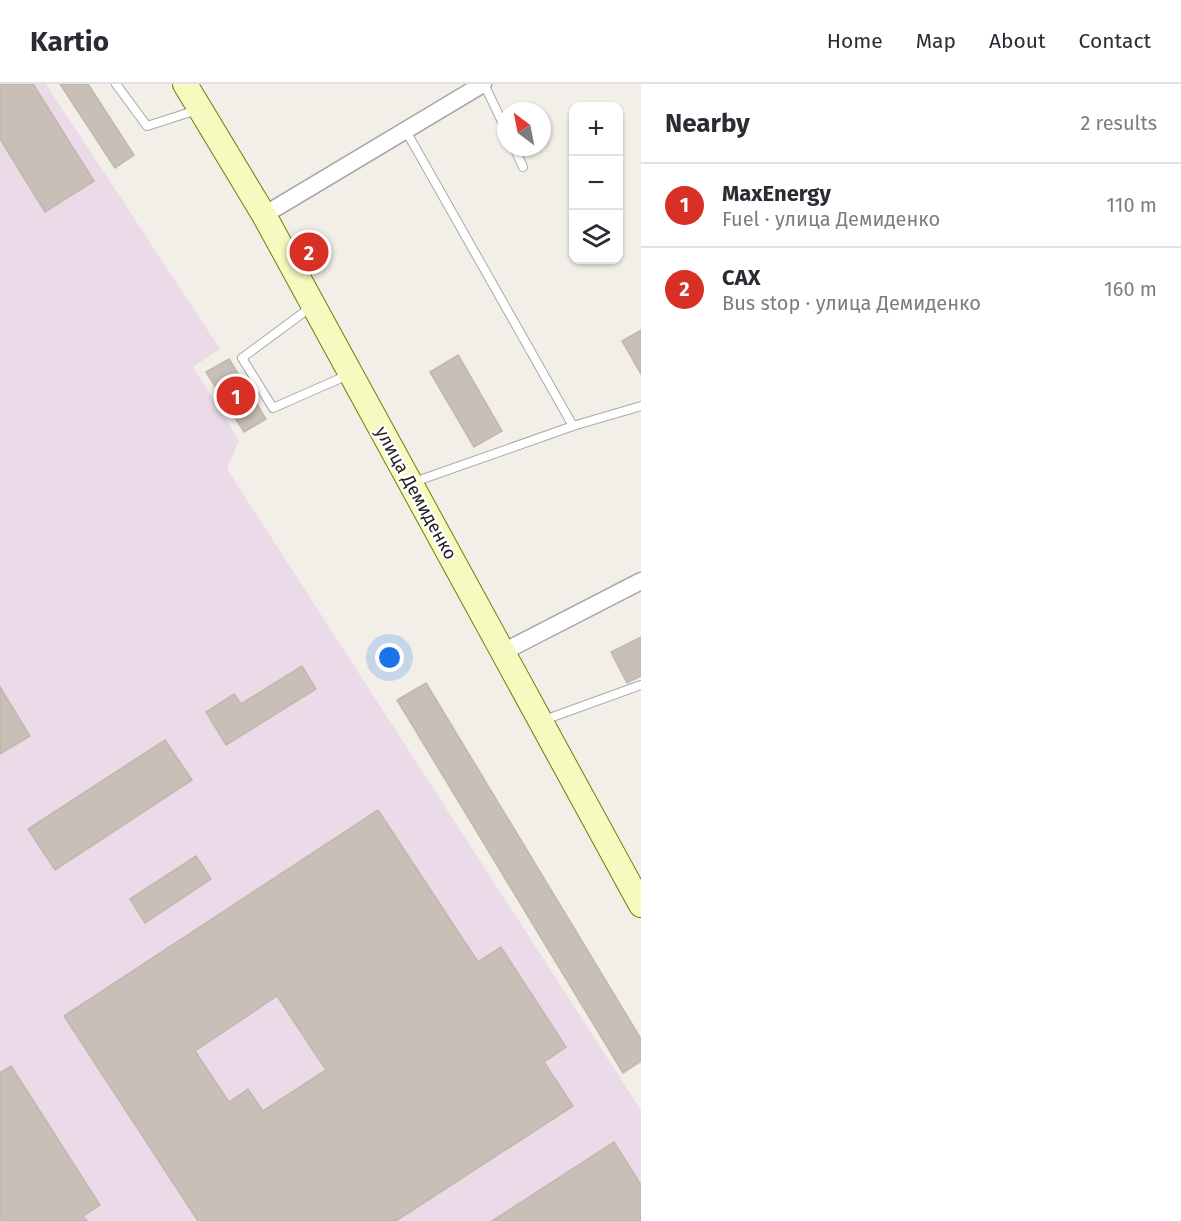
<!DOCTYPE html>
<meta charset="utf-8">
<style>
body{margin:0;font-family:"Fira Sans",sans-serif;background:#f2f2f3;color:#2b2b33}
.controls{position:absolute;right:18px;top:18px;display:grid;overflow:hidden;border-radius:12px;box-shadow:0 2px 4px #0004}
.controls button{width:54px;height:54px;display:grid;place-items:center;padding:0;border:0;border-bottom:2px solid #e1e1e2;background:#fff;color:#2b2b33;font:30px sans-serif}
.compass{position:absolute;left:497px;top:18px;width:54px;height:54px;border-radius:50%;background:#fff;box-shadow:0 2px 4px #0004;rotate:328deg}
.you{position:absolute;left:390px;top:574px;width:21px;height:21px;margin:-15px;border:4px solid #fff;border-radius:50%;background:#1a73e8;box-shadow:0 0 0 9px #1a73e833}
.badge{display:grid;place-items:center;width:39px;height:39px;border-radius:50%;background:#d93025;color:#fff;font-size:20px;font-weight:700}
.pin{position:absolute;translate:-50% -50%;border:3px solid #fff;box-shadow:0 2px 6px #0006}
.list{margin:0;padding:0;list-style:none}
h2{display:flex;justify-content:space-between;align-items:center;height:78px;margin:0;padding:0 24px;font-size:26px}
h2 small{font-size:20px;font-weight:400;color:#7c7c81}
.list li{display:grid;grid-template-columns:39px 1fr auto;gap:18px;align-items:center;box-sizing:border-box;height:84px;padding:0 24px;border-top:2px solid #e1e1e2}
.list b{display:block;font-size:22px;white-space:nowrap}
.list p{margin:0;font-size:20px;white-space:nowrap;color:#7c7c81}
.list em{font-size:20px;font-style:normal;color:#7c7c81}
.icon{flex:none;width:33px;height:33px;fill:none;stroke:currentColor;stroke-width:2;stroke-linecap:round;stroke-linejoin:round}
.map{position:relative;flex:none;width:641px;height:1137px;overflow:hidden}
header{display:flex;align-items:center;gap:36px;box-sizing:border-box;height:84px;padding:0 30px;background:#fff;border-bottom:2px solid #e1e1e2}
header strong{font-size:28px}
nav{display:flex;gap:33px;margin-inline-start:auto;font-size:21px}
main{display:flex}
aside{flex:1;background:#fff}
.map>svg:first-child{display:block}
.industrial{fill:#ebdbe8}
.building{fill:#c7bfb8;stroke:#c4b6ab;stroke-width:1.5;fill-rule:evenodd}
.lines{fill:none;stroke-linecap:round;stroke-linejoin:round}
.service-casing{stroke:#a9a9a9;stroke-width:10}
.minor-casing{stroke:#a9a9a9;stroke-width:19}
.secondary-casing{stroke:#707d05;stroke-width:26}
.service{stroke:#fff;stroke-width:8}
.minor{stroke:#fff;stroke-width:16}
.secondary{stroke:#f7fabf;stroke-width:24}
.labels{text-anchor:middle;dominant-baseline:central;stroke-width:4.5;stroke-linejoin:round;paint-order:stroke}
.street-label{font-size:18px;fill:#222;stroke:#fff}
</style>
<header>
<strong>Kartio</strong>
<nav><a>Home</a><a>Map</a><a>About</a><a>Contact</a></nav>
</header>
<main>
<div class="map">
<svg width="641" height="1137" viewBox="0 0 641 1137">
<rect width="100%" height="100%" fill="#f2efe9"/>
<!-- industrial -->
<path class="industrial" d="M0,0h46l174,265 -27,18 46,73 -12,29 414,641v111h-641z"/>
<!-- building -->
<g class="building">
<path d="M0,0h33l61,97 -49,31 -45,-73z"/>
<path d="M60,0h28l46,71 -19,13z"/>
<path d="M641,246v44l-19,-33z"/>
<path d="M458,271l44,76 -28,16 -44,-75z"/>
<path d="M229,275l37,60 -22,13 -38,-60z"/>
<path d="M641,553v39l-14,7 -16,-31z"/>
<path d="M302,582l14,23 -90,56 -20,-33 28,-18 7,10z"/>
<path d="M426,599l215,356v22l-18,12 -226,-373z"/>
<path d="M0,603l30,49 -30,18z"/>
<path d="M165,656l27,40 -137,90 -27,-41z"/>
<path d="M378,726l100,152 23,-15 65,100 -22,15 29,44 -177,115h-198l-134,-205zM277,912l49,74 -63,41 -15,-22 -19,13 -34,-51z"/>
<path d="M196,772l15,23 -66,44 -15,-24z"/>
<path d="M11,982l89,139 -17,11 4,5h-87v-148z"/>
<path d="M614,1058l27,43v36h-149z"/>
</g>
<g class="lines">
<!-- service casing -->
<g class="service-casing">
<g id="service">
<path d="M116,0l31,42 50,-16"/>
<path d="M484,0l22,46"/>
<path d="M406,47l167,295"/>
<path d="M514,63l9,20"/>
<path d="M311,223l-69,51 31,50 75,-33"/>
<path d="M414,398l159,-56 68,-20"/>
<path d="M544,636l97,-35"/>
</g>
</g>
<!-- minor casing -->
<g class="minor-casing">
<g id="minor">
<path d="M264,131l219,-131"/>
<path d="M503,568l138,-71"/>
</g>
</g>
<!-- secondary casing -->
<g class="secondary-casing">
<path id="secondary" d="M185,0l79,131 377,690"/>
</g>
<!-- service -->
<use href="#service" class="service"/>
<!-- minor -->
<use href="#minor" class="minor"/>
<!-- secondary -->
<use href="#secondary" class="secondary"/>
</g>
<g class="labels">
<!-- street labels -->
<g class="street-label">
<text transform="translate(416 409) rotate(61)">улица Демиденко</text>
</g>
</g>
</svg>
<div class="controls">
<button>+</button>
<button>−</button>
<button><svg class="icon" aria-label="layers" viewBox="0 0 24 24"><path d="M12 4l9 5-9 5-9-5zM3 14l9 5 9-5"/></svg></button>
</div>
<svg class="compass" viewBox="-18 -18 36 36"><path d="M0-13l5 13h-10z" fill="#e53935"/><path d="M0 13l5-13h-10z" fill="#7c7c81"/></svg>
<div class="you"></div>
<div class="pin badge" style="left:236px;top:312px">1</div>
<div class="pin badge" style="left:309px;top:168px">2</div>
</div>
<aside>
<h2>Nearby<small>2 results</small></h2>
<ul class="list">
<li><span class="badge">1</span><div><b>MaxEnergy</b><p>Fuel · улица Демиденко</p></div><em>110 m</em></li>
<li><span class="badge">2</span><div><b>САХ</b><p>Bus stop · улица Демиденко</p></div><em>160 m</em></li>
</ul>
</aside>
</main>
